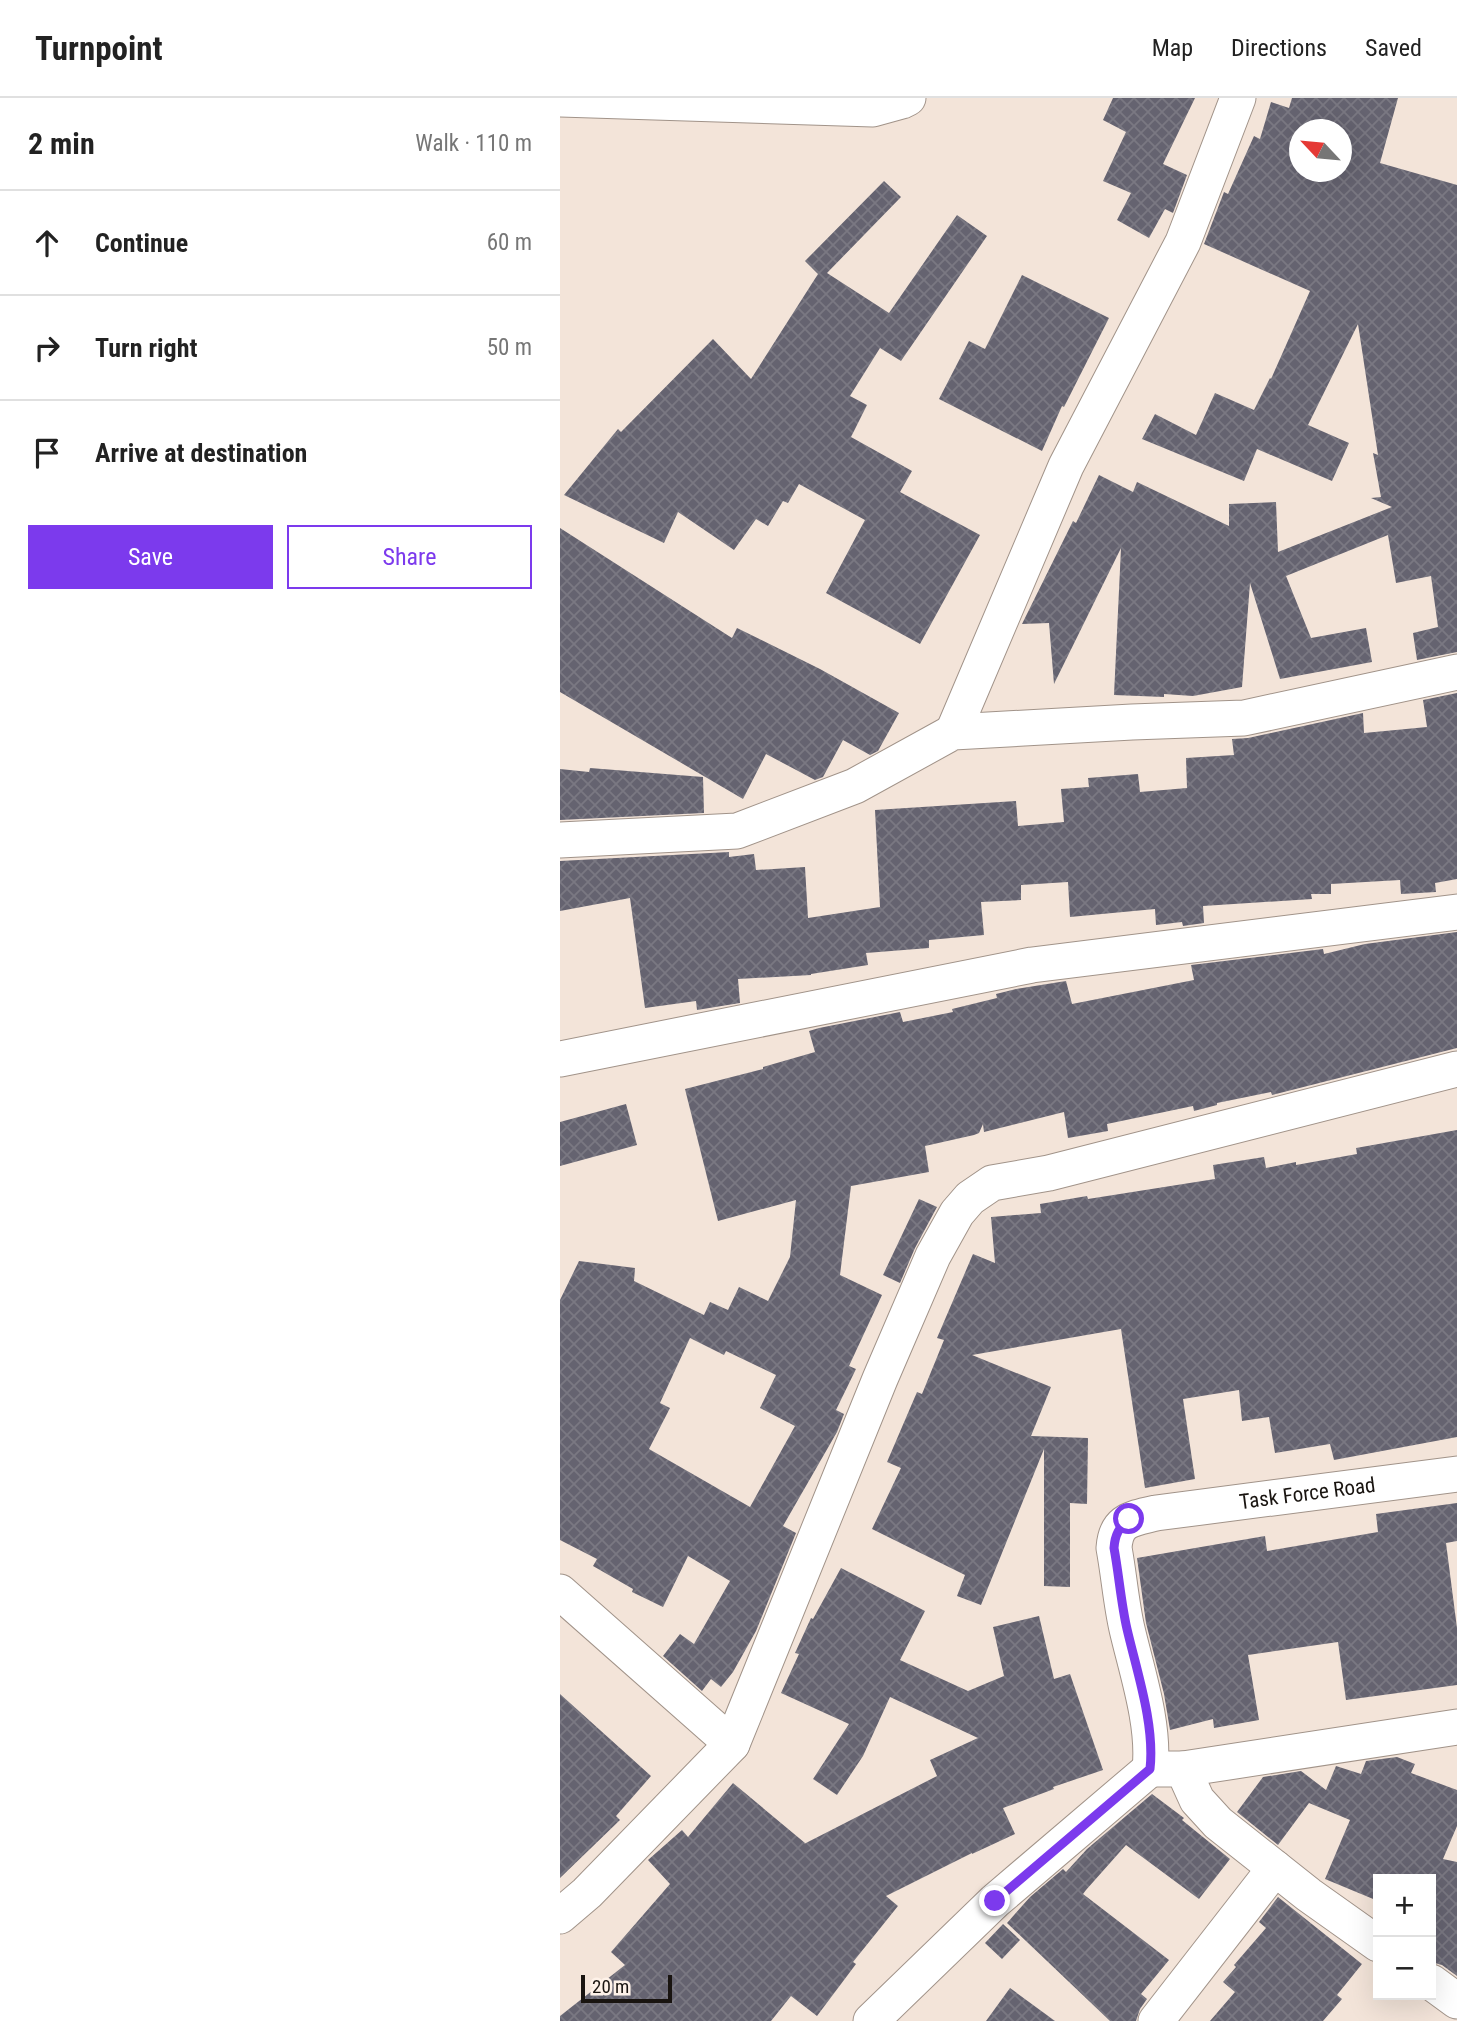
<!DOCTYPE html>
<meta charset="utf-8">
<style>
body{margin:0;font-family:"Roboto Condensed",sans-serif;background:#f2f2f2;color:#222}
.controls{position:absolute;right:21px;bottom:21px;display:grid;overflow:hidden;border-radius:0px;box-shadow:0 7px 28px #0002}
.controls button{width:63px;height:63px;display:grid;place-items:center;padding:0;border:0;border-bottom:2px solid #e0e0e0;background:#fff;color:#222;font:35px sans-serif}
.compass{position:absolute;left:729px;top:21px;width:63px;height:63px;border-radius:50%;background:#fff;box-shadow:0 7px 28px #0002;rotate:296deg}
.scale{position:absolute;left:21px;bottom:18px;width:91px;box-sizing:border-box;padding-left:7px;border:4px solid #191410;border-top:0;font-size:19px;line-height:24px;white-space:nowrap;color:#191410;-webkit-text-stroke:5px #fef2e9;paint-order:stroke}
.stop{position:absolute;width:21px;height:21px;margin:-16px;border:5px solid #7c3aed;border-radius:50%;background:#fff}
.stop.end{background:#7c3aed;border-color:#fff;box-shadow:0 2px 7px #0008}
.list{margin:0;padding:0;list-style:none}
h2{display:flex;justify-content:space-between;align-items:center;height:91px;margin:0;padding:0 28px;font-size:30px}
h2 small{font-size:23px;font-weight:400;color:#767676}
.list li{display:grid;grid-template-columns:46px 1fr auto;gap:21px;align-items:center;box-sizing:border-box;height:105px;padding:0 28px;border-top:2px solid #e0e0e0}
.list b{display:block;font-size:26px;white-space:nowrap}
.list em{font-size:23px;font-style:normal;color:#767676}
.actions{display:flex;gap:14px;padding:21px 28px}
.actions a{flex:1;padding:16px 0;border:2px solid #7c3aed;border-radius:0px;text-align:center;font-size:24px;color:#7c3aed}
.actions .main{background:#7c3aed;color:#fff}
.icon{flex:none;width:38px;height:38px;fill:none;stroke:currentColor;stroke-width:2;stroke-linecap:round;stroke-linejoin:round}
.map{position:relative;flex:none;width:897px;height:1923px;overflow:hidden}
header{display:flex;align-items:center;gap:42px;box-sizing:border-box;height:98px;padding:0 35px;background:#fff;border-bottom:2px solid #e0e0e0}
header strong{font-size:33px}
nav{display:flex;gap:38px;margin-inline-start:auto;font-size:24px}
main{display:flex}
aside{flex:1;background:#fff}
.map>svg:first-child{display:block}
.building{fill:url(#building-cross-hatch);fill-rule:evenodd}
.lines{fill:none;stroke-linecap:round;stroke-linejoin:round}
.street-casing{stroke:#a19389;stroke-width:37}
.street{stroke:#fff;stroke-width:35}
.route{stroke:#7c3aed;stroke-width:9}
.labels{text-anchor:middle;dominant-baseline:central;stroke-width:5;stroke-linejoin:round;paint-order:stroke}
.street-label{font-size:21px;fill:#191410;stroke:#fef2e9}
</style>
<header>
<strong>Turnpoint</strong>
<nav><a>Map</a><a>Directions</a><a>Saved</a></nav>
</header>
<main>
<aside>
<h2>2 min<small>Walk · 110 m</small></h2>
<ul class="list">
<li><svg class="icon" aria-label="ahead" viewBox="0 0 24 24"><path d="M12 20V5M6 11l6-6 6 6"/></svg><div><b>Continue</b></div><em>60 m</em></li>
<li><svg class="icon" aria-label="right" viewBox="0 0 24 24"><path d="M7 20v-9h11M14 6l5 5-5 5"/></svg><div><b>Turn right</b></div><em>50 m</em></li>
<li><svg class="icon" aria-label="arrive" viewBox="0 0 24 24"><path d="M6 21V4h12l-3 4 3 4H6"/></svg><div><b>Arrive at destination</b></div></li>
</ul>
<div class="actions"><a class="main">Save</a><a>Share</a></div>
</aside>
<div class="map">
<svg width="897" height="1923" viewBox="0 0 897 1923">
<defs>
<pattern id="building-cross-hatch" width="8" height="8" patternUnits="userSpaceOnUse" patternTransform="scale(1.75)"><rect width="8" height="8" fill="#656370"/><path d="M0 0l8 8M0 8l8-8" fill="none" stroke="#7a7882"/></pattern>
</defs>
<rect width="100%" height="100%" fill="#f3e4d9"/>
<!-- building -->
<g class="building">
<path d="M553,0h82l-32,66 24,11 -14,38 -8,-4 -16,29 -32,-18 14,-27 -28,-12 23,-49 -23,-12z"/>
<path d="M732,0h106l-18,65 77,22v467l-40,8 -4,-27 25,-6 -7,-51 -35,7 -8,-48 -102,41 25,62 55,-10 6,34 -92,17 -30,-96 -8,104 -49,9 -29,-2v3l-50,-2 7,-147 -67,136 -5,-61 -27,1 51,-103 3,2 23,-48 34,17 4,-10 92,44v-22l47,-2 2,50 114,-45 -21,-9 10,-1 -8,-44 5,2 -20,-131 -50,101 41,18 -17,38 -75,-32 -13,32 -102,-42 13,-25 41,21 19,-42 39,17 16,-32 1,1 39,-88 -106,-47 20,-52 4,2 26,-58 6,3 11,-37 18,6zM739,32h42v42h-42z"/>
<path d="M324,83l17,16 -74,76 62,40 68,-98 30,21 -86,125 -21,-13 -30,48 17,9 -16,32 61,34 -12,21 80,43 -60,109 -94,-51 39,-73 -66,-36 -11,19 -5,-2 -15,25 -12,-7 -22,31 -56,-38 -14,31 -100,-48 54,-66 3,3 92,-93 38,40 67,-105 -13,-13z"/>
<path d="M462,177l87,43 -45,89 -2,-1 -20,45 -103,-52 30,-58 16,8z"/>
<path d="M0,430l172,110 5,-10 83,41 79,44 -21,38 -8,4 -27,-15 -20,37 -8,3 -49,-26 -23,45 -183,-107z"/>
<path d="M897,595v186l-22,4 1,9 -35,2 -1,-14 -69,4v10h-20l1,5 -109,7 1,17 -21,3 -1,-4 -26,3 -1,-16 -85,8 -2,-35 -47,3v15l-40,2 3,33 -55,5v8l-63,5 2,12 -57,9v1l-73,4 2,24 -43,7 -1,-9 -51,7 -15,-110 -70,13v-50l169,-9v5l25,-3 2,16 49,-3 3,51 72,-11 -5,-97 141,-9 2,25 46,-4 -3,-33 28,-2 -1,-9 50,-4 2,18 47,-4 -1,-30 48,-3 -2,-16 16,-1 115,-25 1,20 63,-6 -4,-27z"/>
<path d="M30,670l113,9 1,36 -144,7v-51l29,3z"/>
<path d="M897,834v116l-185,47 -1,-3 -54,11v2l-23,6 -1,-5 -86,18 1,7 -40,7 -4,-26 -80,20 -1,-8 -4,9 -5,2 -49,11 4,26 -78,14 -11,89 42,20 -33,71 7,3 -20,41 8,4 -7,18 -54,94 13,7 -40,98 -23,41 -12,15 -10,-8 -9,12 -39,-35 17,-22 14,10 36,-63 -42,-25 -25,51 -31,-15 1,-3 -40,-23 4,-7 -37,-19v-240l19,-39 56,7 -1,13 70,34 6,-13 18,8 11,-23 29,14 22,-44 6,-57 -78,21 -33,-132 78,-20v-2l52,-15 -6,-21 10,-3 81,-16 3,10 50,-10 -1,-3 45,-11 -1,-4 20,-5 50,-8 6,23 122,-24 -3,-15 132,-16 1,5 41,-10zM130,1240l34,17 2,-4 50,24 -16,33 35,18 -45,81 -101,-58 21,-41 -10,-5z"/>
<path d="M66,1006l11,41 -77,21v-44z"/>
<path d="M897,1032v307l-123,23 -4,-16 -55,9 -6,-36 -27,4 -3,-31 -56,9 12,80 -50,9 -24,-159 -149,26 79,32 -20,49 57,2 -1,66 -17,-1v84l-26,-1v-137l-63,156 -24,-9 8,-21 -93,-46 29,-61 -14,-6 30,-70 5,2 22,-54 -7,-2 36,-84 22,9 -4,-46 50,-4 -1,-9 47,-8 1,3 127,-20 -2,-14 51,-8 2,11 30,-6v3l61,-11 -1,-6z"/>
<path d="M359,1101l18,8 -22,41 -15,35 -17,-8z"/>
<path d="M897,1405v38l-11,2 11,85v57l-111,15 -8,-58 -90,13 11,65 -45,8 -1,-9 -43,11 -6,-36 -18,-71 -9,-65 128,-22 2,15 111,-19 -2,-18z"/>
<path d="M281,1470l84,43 -25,49 68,31 36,-15 -11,-49 46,-11 15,63 16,-5 33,96 -50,17 1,2 -51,19 12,26 -43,20v-1l-86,43 12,10 -45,56 3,2 -39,52 -26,-20 -20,25h-211v-5l65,-51 -14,-13 59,-68 -22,-24 34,-30 6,7 45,-54 72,60 -1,1 133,-68 -7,-16 48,-22 -88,-41 -27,59 -26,39 -24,-16 36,-55 -68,-31 18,-39 -4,-1 16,-35 2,1z"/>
<path d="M0,1596l91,82 -35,40 4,4 -60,58z"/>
<path d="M837,1659l18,7 -4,9 46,17v36l-14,33 14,3v114l-15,-11 -11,-3v-83h-53v22l-53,-22 25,-59 -41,-17 -31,42 -41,-33 26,-35 38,-6 25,19 10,-24 25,8 5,-13z"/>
<path d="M592,1696l32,24 -2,2 48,39 -31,40 -73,-54 -40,45 -3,4 86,66 -28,34 6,5 -7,10 -4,12h-26l-103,-98 23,-26 33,-28 3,3 21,-23z"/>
<path d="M718,1799l84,67 -25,31 5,4 -19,22h-113l25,-29 -12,-10 13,-15 -2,-2 32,-37 -7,-6z"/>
<path d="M443,1826l17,16 -18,19 -17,-16z"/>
<path d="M450,1890l45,33h-69z"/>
</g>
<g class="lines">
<!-- street casing -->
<g class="street-casing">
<g id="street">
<path d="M0,1l313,10 29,-8 6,-3"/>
<path d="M393,634l113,-266 117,-224 55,-144"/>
<path d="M0,742l177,-9 118,-45 98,-54 179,-10 112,-4 213,-46"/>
<path d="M0,961l472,-94 425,-53"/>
<path d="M0,1494l172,152"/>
<path d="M623,1671l274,-42"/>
<path d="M0,1818l27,-23 145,-149 148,-365 53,-123 24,-43 13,-15 22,-15 57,-10 408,-104"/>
<path id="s1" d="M818,1846l-69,-49 -91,-72 -21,-23 -14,-31h-33c5,-44 -13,-97 -23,-140 -6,-26 -8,-54 -13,-81 2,-29 18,-29 42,-35l301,-39"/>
<path d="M871,1884l26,19"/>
<path d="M311,1923l124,-120 155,-132"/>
<path d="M596,1923l119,-153"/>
</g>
</g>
<!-- street -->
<use href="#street" class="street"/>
</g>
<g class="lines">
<!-- route -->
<path class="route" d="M435,1803l155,-132c5,-44 -13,-97 -23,-140 -6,-26 -8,-54 -13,-81 1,-14 5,-20 15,-29"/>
</g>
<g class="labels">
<!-- street labels -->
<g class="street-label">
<text stroke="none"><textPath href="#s1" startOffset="737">Task Force Road</textPath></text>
</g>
</g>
</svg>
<div class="controls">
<button>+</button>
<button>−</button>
</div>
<svg class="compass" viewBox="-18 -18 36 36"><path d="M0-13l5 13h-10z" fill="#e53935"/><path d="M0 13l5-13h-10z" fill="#767676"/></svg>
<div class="scale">20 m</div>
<div class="stop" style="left:569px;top:1421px"></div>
<div class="stop end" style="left:435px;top:1803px"></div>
</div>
</main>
